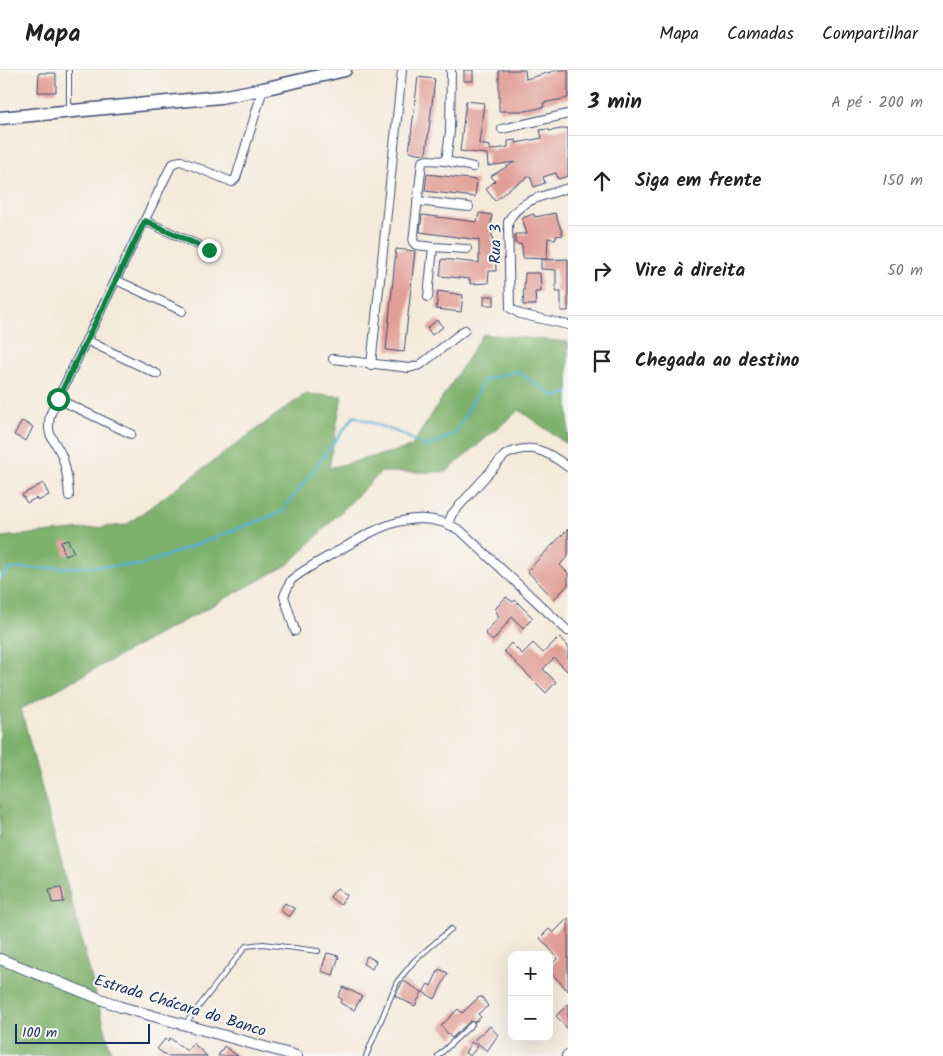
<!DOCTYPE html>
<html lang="pt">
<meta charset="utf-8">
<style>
body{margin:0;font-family:Kalam,sans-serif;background:#f2f2f2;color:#222}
.controls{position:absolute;right:15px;bottom:15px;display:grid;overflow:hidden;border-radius:10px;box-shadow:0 5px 20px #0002}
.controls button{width:45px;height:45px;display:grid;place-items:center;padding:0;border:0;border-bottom:1px solid #e0e0e0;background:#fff;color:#222;font:25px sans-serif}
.scale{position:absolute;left:15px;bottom:12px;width:135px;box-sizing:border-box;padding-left:5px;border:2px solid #1b2f5e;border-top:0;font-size:14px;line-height:18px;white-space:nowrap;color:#1b2f5e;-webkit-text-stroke:4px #f6f6f2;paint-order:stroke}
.stop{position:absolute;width:15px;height:15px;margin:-11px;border:4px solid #0b8043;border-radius:50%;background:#fff}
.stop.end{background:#0b8043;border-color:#fff;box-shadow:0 1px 5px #0008}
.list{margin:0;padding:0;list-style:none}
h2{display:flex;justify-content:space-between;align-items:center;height:65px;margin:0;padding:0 20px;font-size:21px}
h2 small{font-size:16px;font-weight:400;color:#767676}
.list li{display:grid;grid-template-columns:32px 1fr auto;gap:15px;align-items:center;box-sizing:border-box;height:90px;padding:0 20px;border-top:1px solid #e0e0e0}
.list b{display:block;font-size:19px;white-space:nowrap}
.list em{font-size:16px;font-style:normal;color:#767676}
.icon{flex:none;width:28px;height:28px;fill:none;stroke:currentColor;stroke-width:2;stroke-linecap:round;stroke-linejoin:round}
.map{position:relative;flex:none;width:568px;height:986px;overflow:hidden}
header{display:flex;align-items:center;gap:30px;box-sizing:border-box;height:70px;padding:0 25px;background:#fff;border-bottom:1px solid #e0e0e0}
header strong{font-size:24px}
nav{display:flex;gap:28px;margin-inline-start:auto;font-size:18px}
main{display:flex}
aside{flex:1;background:#fff}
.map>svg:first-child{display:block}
.forest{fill:#7eb16c;stroke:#4c7065}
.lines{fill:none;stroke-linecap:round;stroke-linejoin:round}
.stream{stroke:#55b3d3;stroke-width:2.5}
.building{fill:#e19e97}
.service-casing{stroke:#3c4b71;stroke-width:6}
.minor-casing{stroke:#3c4b71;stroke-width:10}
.tertiary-casing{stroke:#3c4b71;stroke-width:12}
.primary-casing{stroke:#3c4b71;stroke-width:15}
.service{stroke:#fff;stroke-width:4}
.minor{stroke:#fff;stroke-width:8}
.tertiary{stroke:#fff;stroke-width:10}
.primary{stroke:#fff;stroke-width:12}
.route{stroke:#0b8043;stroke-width:6}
.labels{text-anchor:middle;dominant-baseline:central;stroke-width:4;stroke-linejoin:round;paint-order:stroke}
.street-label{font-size:16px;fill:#1b2f5e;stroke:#f6f6f2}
</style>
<header>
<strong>Mapa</strong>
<nav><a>Mapa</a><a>Camadas</a><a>Compartilhar</a></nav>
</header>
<main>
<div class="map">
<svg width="568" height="986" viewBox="0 0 568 986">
<rect width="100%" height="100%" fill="#f6f6f2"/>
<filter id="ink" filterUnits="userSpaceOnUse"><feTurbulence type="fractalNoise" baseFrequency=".02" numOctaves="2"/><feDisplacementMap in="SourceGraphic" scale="10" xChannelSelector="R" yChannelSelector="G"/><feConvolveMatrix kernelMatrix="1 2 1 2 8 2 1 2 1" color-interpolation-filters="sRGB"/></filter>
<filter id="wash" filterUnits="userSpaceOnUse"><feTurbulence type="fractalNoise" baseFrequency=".0096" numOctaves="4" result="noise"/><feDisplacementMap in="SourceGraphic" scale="20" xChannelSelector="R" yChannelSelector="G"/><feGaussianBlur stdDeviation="1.12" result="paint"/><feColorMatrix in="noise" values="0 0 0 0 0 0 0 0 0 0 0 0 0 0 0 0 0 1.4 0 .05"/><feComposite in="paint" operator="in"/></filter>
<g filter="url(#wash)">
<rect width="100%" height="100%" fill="#f4eada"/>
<!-- forest -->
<path class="forest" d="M483,264l85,8v103l-49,-35 -73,62h-65l-92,92 -268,145 91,347h-112v-519l126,-12 179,-131 37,2 -13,72 82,-21z"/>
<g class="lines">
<!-- stream -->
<path class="stream" d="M0,508l10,-9 132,-4 140,-53 72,-96 48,18 25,13 29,-14 28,-53 32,-9 40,26 12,-4"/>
</g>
<g id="blocks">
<!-- building -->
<g class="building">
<rect x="464" y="0" width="9" height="11"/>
<path d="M499,0h26l1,9 32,-9h10v28l-25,5 1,4 -18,4h-27z"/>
<path d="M39,3h17v19h-18z"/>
<path d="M418,7l17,2 -9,75 -17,-2z"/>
<path d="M466,31l18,2 -5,41 11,2v4l18,-3v-6l8,-1v3l26,-5 -2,-8 8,-1 1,2 19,-3v48l-10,3 -2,-6 -13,4 2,6 -11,4 -4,-11 -20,12 -15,13 -9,-12 9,-8 -4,-5 24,-14 -27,4 -1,-12 -27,-3z"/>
<path d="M427,104l50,6 -2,17 -50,-6z"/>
<path d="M479,143l13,2 -1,9 2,21h2l1,26h-7l-1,12 -18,1v-5l-30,-3 2,-17 37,4v-23l-59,-8 2,-17 55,7z"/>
<path d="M555,143l8,22 -7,1v3l-8,-1 -1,21 -24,-1 -1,-13 -7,-2v-9h12l-5,-16 12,-4 1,3z"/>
<path d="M396,179l19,2 -11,101 -18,-2z"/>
<path d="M568,189v52h-7v-19h-5v-22l-15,-1v-9z"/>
<path d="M525,203h15l1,19h-6l1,13h-13z"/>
<path d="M438,221l25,4 -2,17 -25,-3z"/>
<rect x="484" y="226" width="10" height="9"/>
<path d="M437,250l6,7 -11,8 -5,-7z"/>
<path d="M22,351l11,6 -7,14 -12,-6z"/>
<path d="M43,413l6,12 -11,6 -2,-3 -9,5 -5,-8z"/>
<path d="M568,459v27l-8,9 8,8v12l-14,14 -27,-28z"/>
<path d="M68,470l6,13 -9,3 -4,-14z"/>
<path d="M506,527l7,5 2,-2 18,18 -10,10 -11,-11 -19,24 -8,-8 14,-16 -4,-8z"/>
<path d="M559,567l9,9v26l-14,-14 -11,11 13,13 -10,11 -42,-42 7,-8 11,11 11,-11 10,10z"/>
<path d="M61,817l3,15 -12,1 -3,-14z"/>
<path d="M337,818l10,7 -7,10 -10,-8z"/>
<path d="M285,833l10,6 -6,8 -9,-7z"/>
<path d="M568,848v73l-19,-20v-4l9,-9 -18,-20 9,-9 4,4z"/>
<path d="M327,883l12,3 -6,19 -12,-4z"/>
<path d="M367,886l9,5 -4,8 -9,-5z"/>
<path d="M439,899l9,4 -13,26 -12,-7 5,-8 3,2z"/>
<path d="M403,911l19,11 -7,14 -20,-10z"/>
<path d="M343,917l19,9 -8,14 -14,-7 2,-4 -4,-2z"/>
<path d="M479,927h3l6,9 -10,8 3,3 -6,5 -5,-1 -18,17 -11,-12 17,-17 4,4z"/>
<path d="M568,934v25l-12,-13z"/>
<path d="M490,956l8,9 -11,16 -13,-11z"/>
<path d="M170,968l17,13 6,-8 14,13h-40l-10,-7 8,-10 3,2z"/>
<path d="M471,972l7,4 -8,10 -5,-3z"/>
<path d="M224,976l14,10h-20z"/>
</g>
</g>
</g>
<g filter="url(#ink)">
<use href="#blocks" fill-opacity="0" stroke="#3c4b71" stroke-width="1"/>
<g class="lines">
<!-- service casing -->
<g class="service-casing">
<g id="service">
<path d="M69,0v39"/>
<path d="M186,953l60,-77 17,-2 55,7"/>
<path d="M366,986l31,-74 18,-22 36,-31"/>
<path d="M438,986l34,-32"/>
</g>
</g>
<!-- minor casing -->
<g class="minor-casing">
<g id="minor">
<path d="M502,59l66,-15"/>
<path d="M446,91l27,6"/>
<path d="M568,118c-23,8 -49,11 -60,34l2,86 10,6 48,11"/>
<path d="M417,131l52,6"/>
<path d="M145,151l64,29"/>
<path d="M433,177l34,2"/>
<path d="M116,210l66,31"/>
<path d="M428,227l5,-50 -17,-2 -3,-3 9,-80 5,-2 19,1 4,-29 1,-62"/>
<path d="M86,270l71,34"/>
<path d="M333,289l76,9 11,-3 45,-35"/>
<path d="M371,295l31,-295"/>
<path d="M58,329l73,35"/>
<path d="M69,426c-1,-15 -2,-26 -7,-40 -8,-19 -16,-17 -12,-41l121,-249 4,-4 6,-1 51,21 4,-4 27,-89"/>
<path d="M448,453l4,-9 53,-59c26,-13 42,-4 63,12"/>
<path d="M295,561l-11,-35 7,-16c15,-12 32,-21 49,-30 38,-23 78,-46 121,-19l107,100"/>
</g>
</g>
<!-- tertiary casing -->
<g class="tertiary-casing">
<g id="tertiary">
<path d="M0,889l121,48 176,49"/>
<path d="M567,986l1,-1"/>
</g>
</g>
<!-- primary casing -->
<g class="primary-casing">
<path id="primary" d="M0,48l220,-21 43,-8 82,-19"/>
</g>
<!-- service -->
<use href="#service" class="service"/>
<!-- minor -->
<use href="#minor" class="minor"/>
<!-- tertiary -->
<use href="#tertiary" class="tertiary"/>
<!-- primary -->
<use href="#primary" class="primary"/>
</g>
</g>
<g class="lines" filter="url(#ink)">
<!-- route -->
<path class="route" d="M58,329l87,-178 64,29"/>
</g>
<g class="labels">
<!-- street labels -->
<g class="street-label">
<text transform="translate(496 174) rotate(-89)">Rua 3</text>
<text transform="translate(180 936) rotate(17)">Estrada Chácara do Banco</text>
</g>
</g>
</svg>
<div class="controls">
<button>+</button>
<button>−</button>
</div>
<div class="scale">100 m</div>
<div class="stop" style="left:58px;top:329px"></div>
<div class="stop end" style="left:209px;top:180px"></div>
</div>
<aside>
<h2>3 min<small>A pé · 200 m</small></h2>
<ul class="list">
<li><svg class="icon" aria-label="ahead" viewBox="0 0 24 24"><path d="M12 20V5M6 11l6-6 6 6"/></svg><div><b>Siga em frente</b></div><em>150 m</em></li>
<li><svg class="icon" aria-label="right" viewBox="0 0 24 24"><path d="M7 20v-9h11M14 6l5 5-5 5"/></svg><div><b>Vire à direita</b></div><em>50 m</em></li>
<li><svg class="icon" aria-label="arrive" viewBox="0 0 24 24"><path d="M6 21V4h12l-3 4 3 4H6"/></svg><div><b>Chegada ao destino</b></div></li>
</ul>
</aside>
</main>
